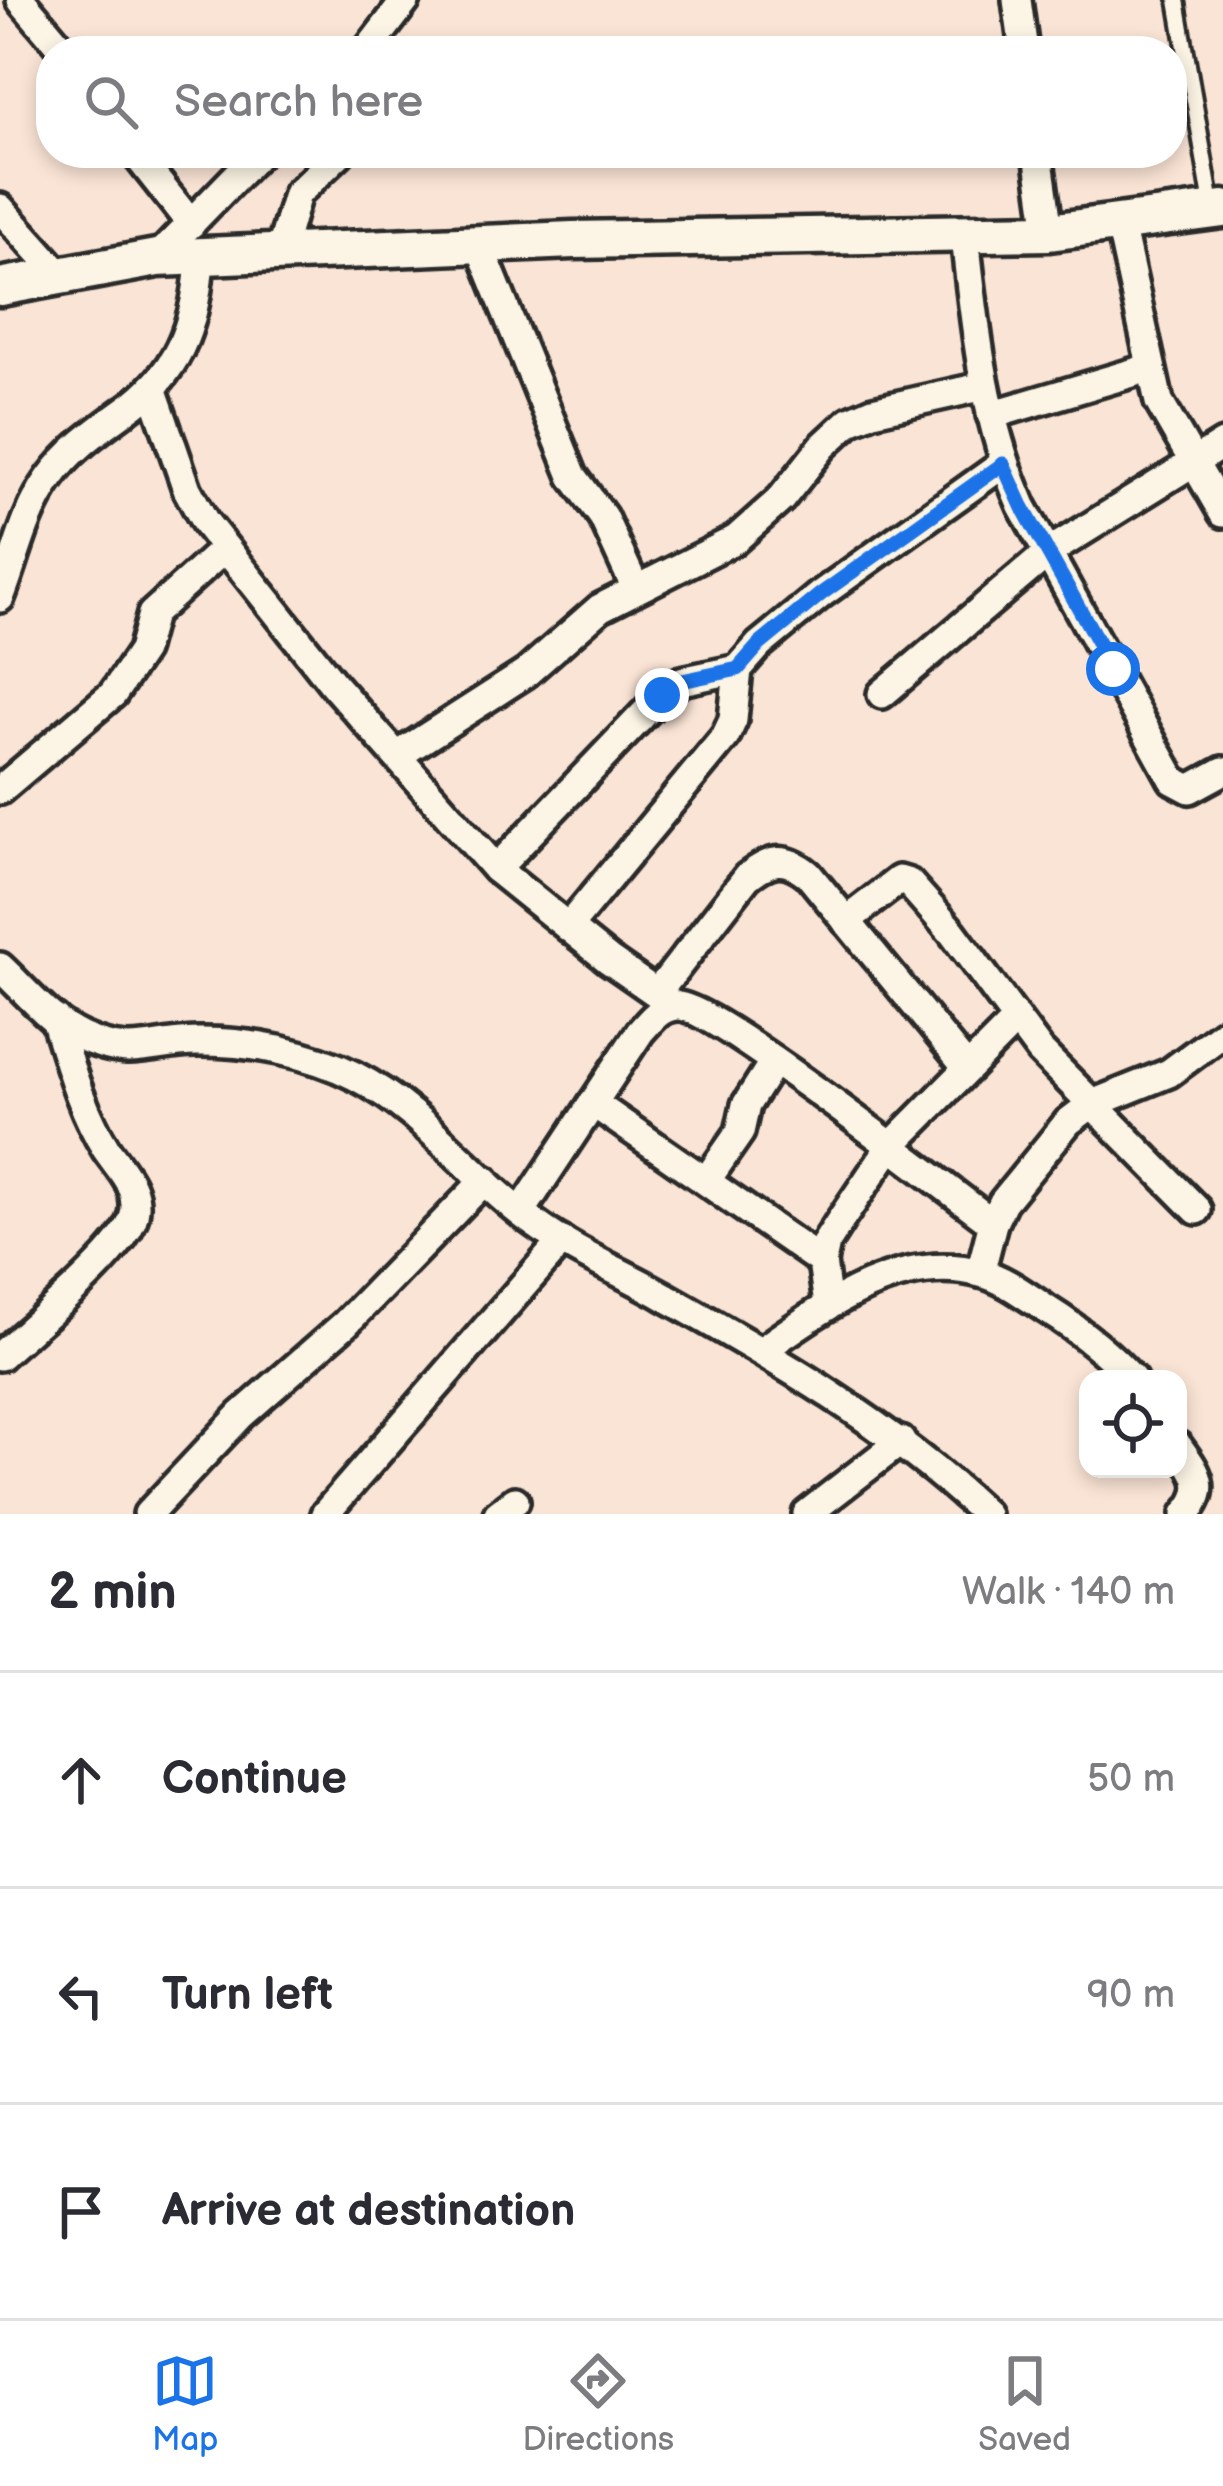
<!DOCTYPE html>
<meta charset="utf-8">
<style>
body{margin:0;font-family:"Balsamiq Sans",sans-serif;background:#f2f2f3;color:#2b2b33}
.controls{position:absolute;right:36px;bottom:36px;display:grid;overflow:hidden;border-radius:24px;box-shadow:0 6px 18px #0003}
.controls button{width:108px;height:108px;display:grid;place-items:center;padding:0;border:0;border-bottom:3px solid #e1e1e2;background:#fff;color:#2b2b33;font:60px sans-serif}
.stop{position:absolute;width:36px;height:36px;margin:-27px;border:9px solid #1a73e8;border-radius:50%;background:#fff}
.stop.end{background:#1a73e8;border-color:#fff;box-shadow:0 3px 12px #0008}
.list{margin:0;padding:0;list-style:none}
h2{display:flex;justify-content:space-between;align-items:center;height:156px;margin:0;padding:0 48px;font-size:51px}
h2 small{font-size:39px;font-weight:400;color:#7c7c81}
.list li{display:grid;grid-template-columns:78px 1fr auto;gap:36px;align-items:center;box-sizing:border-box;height:216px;padding:0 48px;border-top:3px solid #e1e1e2}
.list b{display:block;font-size:45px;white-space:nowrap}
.list em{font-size:39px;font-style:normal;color:#7c7c81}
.icon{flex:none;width:66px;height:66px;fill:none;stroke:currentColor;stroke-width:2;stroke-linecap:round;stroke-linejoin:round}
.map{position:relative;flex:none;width:1223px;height:1514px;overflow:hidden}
.search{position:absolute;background:#fff;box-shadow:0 6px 18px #0003;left:36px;right:36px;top:36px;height:132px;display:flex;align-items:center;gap:30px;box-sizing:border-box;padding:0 42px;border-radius:48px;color:#7c7c81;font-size:45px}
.sheet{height:804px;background:#fff}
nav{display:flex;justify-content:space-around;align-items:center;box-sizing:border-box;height:168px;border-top:3px solid #e1e1e2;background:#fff;font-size:33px;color:#7c7c81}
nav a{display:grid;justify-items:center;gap:6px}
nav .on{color:#1a73e8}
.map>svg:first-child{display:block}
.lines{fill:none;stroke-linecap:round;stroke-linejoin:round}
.service-casing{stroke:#2b2b2b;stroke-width:22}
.minor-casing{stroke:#2b2b2b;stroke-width:36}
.tertiary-casing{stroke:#2b2b2b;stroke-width:45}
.service{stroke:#fcf5e5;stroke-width:14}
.minor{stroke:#fcf5e5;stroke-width:27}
.tertiary{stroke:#fcf5e5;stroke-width:36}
.route{stroke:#1a73e8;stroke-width:15}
</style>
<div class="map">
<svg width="1223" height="1514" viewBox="0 0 1223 1514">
<rect width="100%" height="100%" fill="#fae4d5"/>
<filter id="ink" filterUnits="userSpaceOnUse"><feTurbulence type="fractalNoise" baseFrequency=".00833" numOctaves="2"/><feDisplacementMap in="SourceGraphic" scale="24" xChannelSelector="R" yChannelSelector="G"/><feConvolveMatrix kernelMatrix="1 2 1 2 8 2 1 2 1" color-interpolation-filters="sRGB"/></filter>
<g filter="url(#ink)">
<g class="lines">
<!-- service casing -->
<g class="service-casing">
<path id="service" d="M1177,0l35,205"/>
</g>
<!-- minor casing -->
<g class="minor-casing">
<g id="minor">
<path d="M21,0l43,51"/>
<path d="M1017,0l7,51"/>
<path d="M367,51l39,-51"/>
<path d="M135,153l56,71"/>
<path d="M1038,153l11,79"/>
<path d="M0,208l59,66"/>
<path d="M1120,224l39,178 64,111"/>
<path d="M965,236c10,92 19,184 57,270l151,274 17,9 33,-18"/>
<path d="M479,244l94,232 30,41 32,70"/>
<path d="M280,253l17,-59 43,-41"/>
<path d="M157,258l102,-105"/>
<path d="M152,388l35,101 18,33 129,163 162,184 113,91 66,46"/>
<path d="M991,415l158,-47"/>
<path d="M0,598c16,-40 24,-84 50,-120 23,-32 53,-51 84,-74 49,-38 63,-88 66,-147"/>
<path d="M882,694l167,-142 174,-108"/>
<path d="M397,756l129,-83 74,-65 136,-69 45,-40 42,-53 27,-25 23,-10 112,-25"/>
<path d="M0,790l113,-96 29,-43 10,-37 73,-66"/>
<path d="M496,869l166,-174 19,-14 57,-12"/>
<path d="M846,921l53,-41 10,3 43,49 88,119 157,159"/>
<path d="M568,927l157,-190 8,-17 5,-51 21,-24 62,-51 182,-130"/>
<path d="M0,967c25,23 51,56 82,70 51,23 66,6 115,5 51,-1 113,11 158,34 71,36 118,104 182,149 38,28 85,47 127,71 114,64 225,128 321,218"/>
<path d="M657,993l90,-116c23,-18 37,-22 61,-3l158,193"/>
<path d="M593,1103l229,159"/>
<path d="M706,1181l34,-49 6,-27 28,-44"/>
<path d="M521,1212l119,-180c11,-12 20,-25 37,-26 35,-2 272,185 316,217"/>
<path d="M980,1273l13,-50 10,-21 65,-80 24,-18 77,-31 54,-40"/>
<path d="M828,1305l-6,-43 4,-19 14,-22 50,-74 125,-126"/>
<path d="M761,1351c63,-44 138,-100 220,-78 24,6 45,23 65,36 30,19 62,43 86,70"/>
<path d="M0,1356c30,-28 127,-106 134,-141 6,-28 -14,-45 -28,-66 -25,-40 -37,-86 -51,-130"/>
<path d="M1178,1446c18,25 32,41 8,68"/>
<path d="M148,1514l93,-99 104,-91 140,-144"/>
<path d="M325,1514l237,-273"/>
<path d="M498,1514l17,-13"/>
<path d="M807,1514l94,-73"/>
</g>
</g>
<!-- tertiary casing -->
<g class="tertiary-casing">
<path id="tertiary" d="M0,287l157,-29 416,-18 476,-8 174,-23"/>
</g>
<!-- service -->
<use href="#service" class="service"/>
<!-- minor -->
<use href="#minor" class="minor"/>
<!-- tertiary -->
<use href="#tertiary" class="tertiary"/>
</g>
</g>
<g class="lines" filter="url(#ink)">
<!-- route -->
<path class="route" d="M662,695l20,-14 56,-12 21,-24 62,-51 182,-130 19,42 91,163"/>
</g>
</svg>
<div class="controls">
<button><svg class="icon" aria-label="locate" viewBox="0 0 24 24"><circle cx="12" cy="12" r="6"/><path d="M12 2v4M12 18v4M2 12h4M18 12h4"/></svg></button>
</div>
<div class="stop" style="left:1113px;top:669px"></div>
<div class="stop end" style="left:662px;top:695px"></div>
<div class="search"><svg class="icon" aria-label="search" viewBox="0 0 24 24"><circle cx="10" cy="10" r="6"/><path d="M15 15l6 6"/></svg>Search here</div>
</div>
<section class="sheet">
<h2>2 min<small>Walk · 140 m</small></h2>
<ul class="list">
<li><svg class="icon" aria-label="ahead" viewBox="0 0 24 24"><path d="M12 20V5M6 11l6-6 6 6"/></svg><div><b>Continue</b></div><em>50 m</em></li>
<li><svg class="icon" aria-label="left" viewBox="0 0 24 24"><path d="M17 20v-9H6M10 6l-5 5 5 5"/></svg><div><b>Turn left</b></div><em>90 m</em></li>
<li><svg class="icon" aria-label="arrive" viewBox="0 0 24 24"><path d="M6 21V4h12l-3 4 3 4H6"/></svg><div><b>Arrive at destination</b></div></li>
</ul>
</section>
<nav>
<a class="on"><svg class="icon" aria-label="map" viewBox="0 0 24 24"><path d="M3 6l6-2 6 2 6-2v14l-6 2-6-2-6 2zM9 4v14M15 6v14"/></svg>Map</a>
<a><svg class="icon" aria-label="directions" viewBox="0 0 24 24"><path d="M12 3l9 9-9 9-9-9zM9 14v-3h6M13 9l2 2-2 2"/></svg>Directions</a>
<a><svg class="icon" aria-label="saved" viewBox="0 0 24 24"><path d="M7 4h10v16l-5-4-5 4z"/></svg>Saved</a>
</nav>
